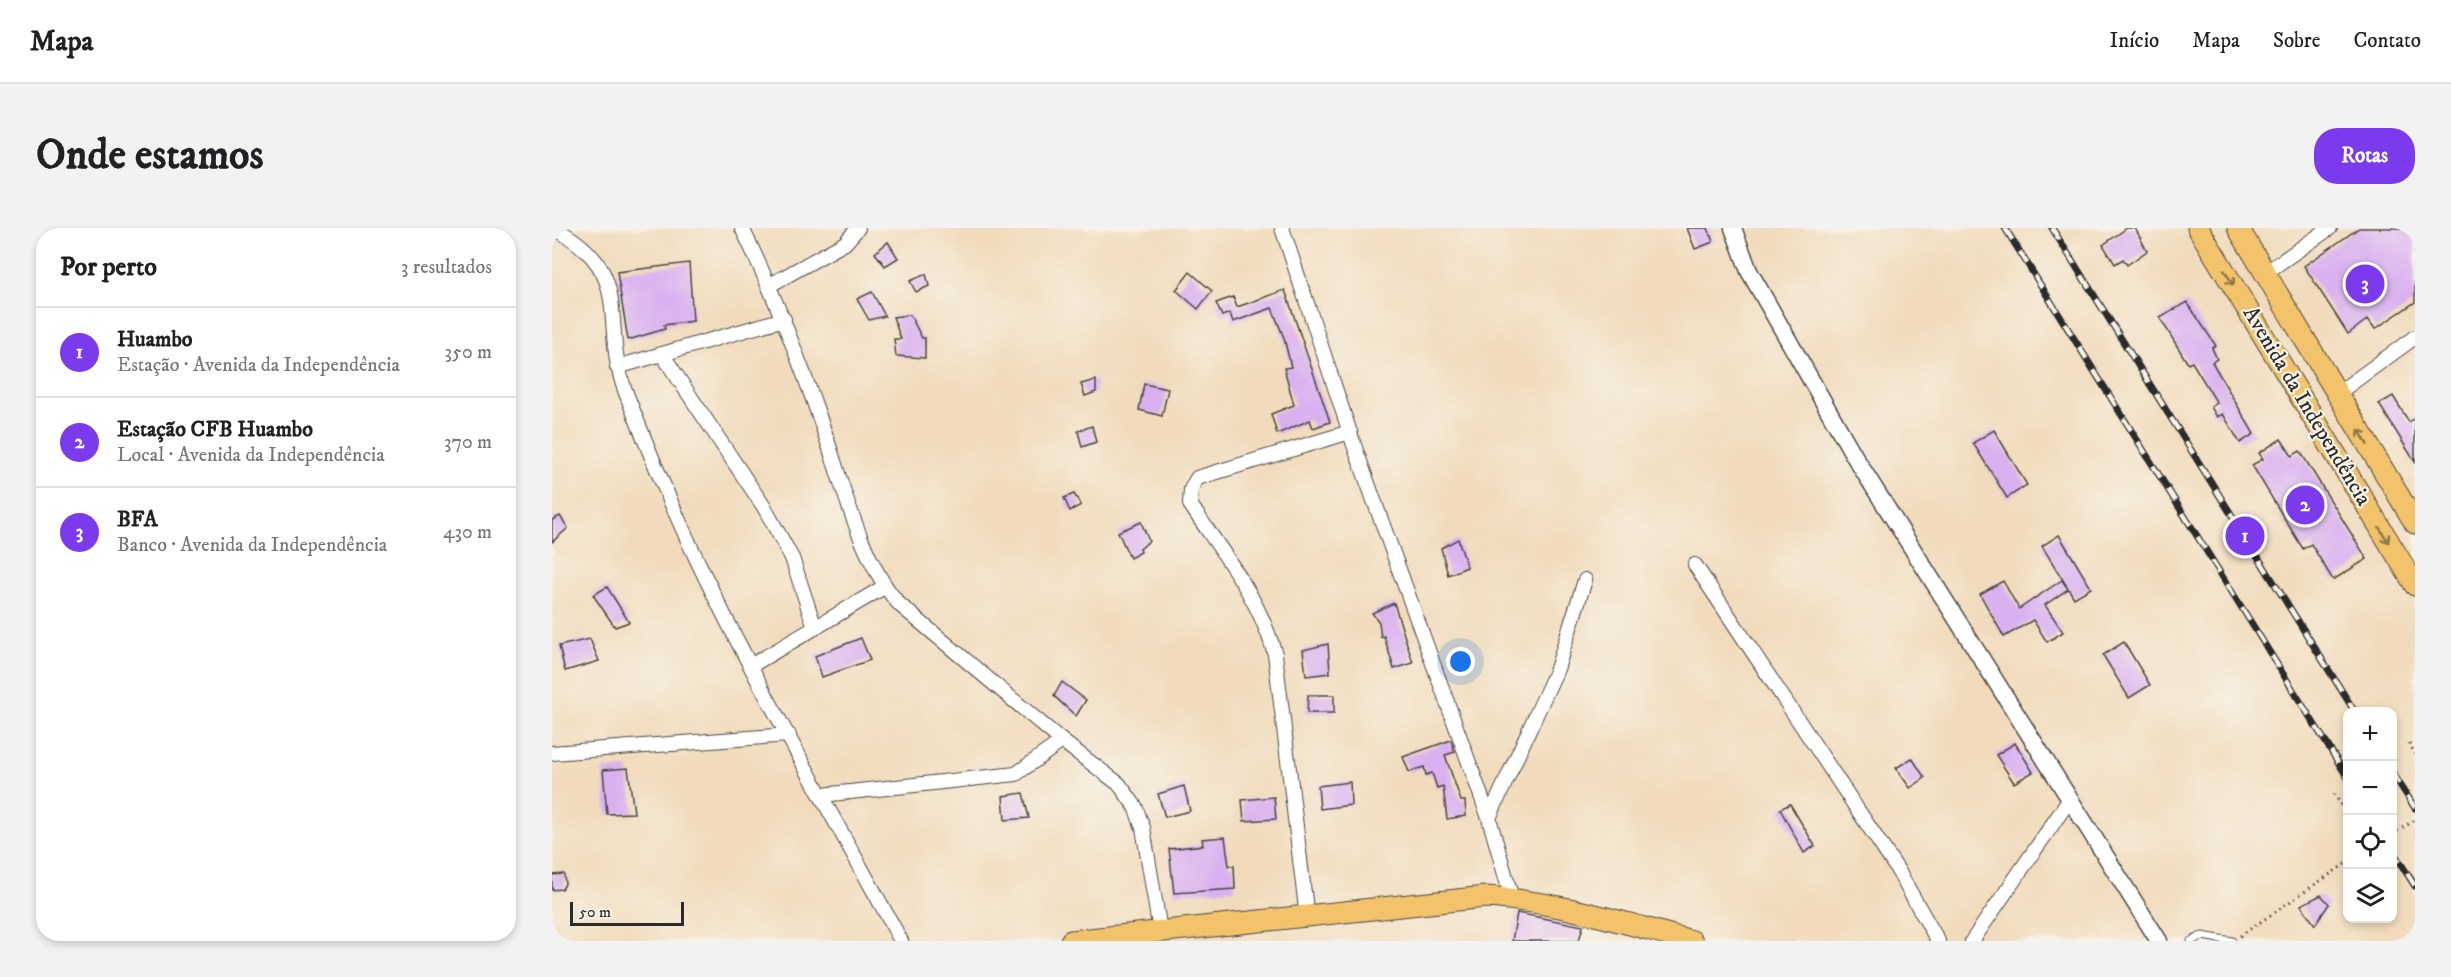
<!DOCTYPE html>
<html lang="pt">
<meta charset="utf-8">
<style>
body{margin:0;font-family:"IM FELL DW Pica",serif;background:#f2f2f2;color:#202124}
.controls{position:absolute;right:18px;bottom:18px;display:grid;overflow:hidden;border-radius:12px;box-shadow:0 3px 9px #0003}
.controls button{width:54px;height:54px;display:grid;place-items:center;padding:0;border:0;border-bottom:2px solid #e0e0e0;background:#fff;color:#202124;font:30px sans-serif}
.scale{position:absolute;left:18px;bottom:15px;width:114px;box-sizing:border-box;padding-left:6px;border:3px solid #2b2b2b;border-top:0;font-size:16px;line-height:21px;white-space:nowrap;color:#2b2b2b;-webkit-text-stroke:4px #f7f3e8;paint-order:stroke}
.you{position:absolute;left:909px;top:434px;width:21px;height:21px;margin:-15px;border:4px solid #fff;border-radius:50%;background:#1a73e8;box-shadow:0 0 0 9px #1a73e833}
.badge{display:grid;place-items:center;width:39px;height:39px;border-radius:50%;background:#7c3aed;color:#fff;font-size:20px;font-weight:700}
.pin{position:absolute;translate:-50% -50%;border:3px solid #fff;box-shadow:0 2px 6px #0006}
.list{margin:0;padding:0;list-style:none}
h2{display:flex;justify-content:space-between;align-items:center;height:78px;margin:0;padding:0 24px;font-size:26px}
h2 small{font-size:20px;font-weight:400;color:#757577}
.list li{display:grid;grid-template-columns:39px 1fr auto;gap:18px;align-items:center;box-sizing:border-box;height:90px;padding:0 24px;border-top:2px solid #e0e0e0}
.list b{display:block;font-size:22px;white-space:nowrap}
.list p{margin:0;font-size:20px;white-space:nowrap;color:#757577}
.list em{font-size:20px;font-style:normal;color:#757577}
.icon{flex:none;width:33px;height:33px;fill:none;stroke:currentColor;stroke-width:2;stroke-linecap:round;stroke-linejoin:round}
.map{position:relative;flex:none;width:1863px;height:713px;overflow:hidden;border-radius:24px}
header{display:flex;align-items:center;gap:36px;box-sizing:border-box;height:84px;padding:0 30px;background:#fff;border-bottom:2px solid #e0e0e0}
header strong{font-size:28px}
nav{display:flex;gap:33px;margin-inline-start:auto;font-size:21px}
.intro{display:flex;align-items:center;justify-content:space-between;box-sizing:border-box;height:144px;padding:0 36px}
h1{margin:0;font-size:42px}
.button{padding:15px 27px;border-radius:24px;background:#7c3aed;color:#fff;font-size:21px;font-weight:700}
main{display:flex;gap:36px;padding:0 36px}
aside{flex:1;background:#fff;border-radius:24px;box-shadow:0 3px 9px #0003}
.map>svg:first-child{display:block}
.building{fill:#d9b1f0}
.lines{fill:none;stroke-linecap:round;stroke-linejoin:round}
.service-casing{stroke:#494541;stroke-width:9}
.minor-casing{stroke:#494541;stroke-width:16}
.tertiary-casing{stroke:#494541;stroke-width:19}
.primary-casing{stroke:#494541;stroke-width:23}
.path{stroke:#494541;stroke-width:3;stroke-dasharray:1.5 4.5;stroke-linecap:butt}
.service{stroke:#fff;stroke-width:7}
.minor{stroke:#fff;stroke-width:14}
.tertiary{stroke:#fff;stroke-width:16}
.primary{stroke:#f2c36a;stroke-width:21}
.rail-casing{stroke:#2b2b2b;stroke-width:7}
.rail{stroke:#f7f3e8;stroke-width:4.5;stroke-dasharray:14;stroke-linecap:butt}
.oneway{stroke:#8e774a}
.labels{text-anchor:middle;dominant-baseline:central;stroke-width:4.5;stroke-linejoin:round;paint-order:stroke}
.street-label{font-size:22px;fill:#2b2b2b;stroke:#f7f3e8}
</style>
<header>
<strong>Mapa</strong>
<nav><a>Início</a><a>Mapa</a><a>Sobre</a><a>Contato</a></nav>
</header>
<div class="intro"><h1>Onde estamos</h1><a class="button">Rotas</a></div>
<main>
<aside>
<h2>Por perto<small>3 resultados</small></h2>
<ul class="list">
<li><span class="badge">1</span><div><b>Huambo</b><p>Estação · Avenida da Independência</p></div><em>350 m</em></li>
<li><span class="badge">2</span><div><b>Estação CFB Huambo</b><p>Local · Avenida da Independência</p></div><em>370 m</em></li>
<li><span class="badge">3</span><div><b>BFA</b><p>Banco · Avenida da Independência</p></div><em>430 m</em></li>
</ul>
</aside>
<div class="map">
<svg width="1863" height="713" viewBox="0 0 1863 713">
<rect width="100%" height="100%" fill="#f7f3e8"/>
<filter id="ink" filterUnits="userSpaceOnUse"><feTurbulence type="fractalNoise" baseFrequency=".0167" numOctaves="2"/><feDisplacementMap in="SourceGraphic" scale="12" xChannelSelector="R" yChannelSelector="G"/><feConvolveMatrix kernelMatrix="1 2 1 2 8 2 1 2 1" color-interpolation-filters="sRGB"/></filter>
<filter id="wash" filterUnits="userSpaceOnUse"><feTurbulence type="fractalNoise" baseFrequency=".008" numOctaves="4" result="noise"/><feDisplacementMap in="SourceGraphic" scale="24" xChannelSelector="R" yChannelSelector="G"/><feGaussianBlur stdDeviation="1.35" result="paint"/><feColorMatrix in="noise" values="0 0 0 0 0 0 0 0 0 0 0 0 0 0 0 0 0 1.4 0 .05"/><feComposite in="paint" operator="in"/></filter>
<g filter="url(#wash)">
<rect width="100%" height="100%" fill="#f1dbbc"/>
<g id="blocks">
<!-- building -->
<g class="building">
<path d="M1135,0h21l5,14 -18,7z"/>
<path d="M1575,0h8l12,23 -20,14 -4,-6 -8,5 -12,-19z"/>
<path d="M1807,0h46l10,14v60l-40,27 -7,-10 -20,15 -44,-68z"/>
<path d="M336,14l10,16 -13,8 -10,-13z"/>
<path d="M137,35l4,58 -29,4 1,4 -37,11 -11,-68z"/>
<path d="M638,44l22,19 -14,18 -22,-19z"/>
<path d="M374,46l3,12 -13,6 -6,-11z"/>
<path d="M733,62l45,132 -17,6 -3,-8 -33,14 -6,-20 23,-9 -10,-37 7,-1 -7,-29 -12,-30 -39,14 -3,-9 -8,3 -6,-13 17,-6 4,10z"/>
<path d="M320,64l13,24 -16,4 -12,-21z"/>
<path d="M1635,74l29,44 -4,2 5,11 -5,3 42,72 -14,9 -17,-29 -6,3 -6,-10 6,-4 -25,-41 -4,2 -28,-46z"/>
<path d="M358,87l12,23h3v20l-29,-2 -2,-17h7l-8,-22z"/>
<path d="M544,152v12l-11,4 -4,-12z"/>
<path d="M592,156l24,5 -6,27 -23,-6z"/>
<path d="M1841,168l16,26 6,-4v44l-36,-58z"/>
<path d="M540,198l4,16 -14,5 -4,-16z"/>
<path d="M1442,202l33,55 -20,13 -34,-55z"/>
<path d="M1729,211l11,17 8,-5 67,108 -34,21 -22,-36 -8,5 -51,-84 11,-6 -4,-6z"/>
<path d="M522,266l7,11 -11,6 -6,-13z"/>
<path d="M8,288l8,12 -16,14v-22z"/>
<path d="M589,294l8,19 -9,8 1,3 -11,6 -12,-26z"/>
<path d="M1507,307l32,53 -17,10 -32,-52z"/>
<path d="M906,311l9,28 -19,8 -7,-27z"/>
<path d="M1510,352l6,9 -23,16 18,27 -16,10 -14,-22 -29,17 -24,-43 23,-13 16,28z"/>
<path d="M55,359l22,35 -14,5 -22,-32z"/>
<path d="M842,375l19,60 -19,6 -10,-33 -3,1 -2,-15 -7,-9z"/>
<path d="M309,410l9,22 -48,17 -7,-21z"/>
<path d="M38,411l9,22 -34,10 -6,-25z"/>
<path d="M1572,414l26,43 -21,13 -26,-43z"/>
<path d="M776,416l2,29 -24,3 -3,-26z"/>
<path d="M510,454l24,18 -10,16 -22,-20z"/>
<path d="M756,467h26v18h-27z"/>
<path d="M899,512l4,12 -10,3 16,46h4l1,15 -19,3 -4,-33 -6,2 -5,-15 -6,2 -2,-8 -15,5 -6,-15z"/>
<path d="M1463,515l18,29 -19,11 -18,-28z"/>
<path d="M1360,530l13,20 -15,10 -14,-20z"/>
<path d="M76,540l6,45 -27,1 -4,-44z"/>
<path d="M798,554l1,23 -31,4 -2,-23z"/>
<path d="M632,558l6,25 -25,6 -7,-23z"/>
<path d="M471,565l6,25 -24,2 -2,-24z"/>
<path d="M722,569l2,22 -32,2 -2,-21z"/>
<path d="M1238,576l25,42 -11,7 -24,-44z"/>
<path d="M673,609l4,29h5l1,23 -61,4 -5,-44 34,-4 -1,-6z"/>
<path d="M12,646l1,10 -3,5 -10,1v-15z"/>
<path d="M1769,667l8,9 -14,21 -14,-20z"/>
<path d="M965,685l66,13 -4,15h-67z"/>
</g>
</g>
</g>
<g filter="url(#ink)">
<use href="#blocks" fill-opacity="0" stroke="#494541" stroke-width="1.5"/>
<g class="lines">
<!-- service casing -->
<g class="service-casing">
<path id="service" d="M1639,713l11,-5 30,5"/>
</g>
<!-- minor casing -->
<g class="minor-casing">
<g id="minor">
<path d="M2,0c84,45 44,93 72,165 22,56 45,112 71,167 62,130 136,255 204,381"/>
<path d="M190,0c31,63 56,128 79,194 20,56 40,141 79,183l162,136 57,43 16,22 8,22 17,103"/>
<path d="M730,0l72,217 135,373 23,81"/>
<path d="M1713,45l65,-45"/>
<path d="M218,57l75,-42 13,-15"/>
<path d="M110,126l102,153 28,51 23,70"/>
<path d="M65,139l167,-48"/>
<path d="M1786,165l77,-56"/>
<path d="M1143,337l202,304 41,72"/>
<path d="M200,437l132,-78"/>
<path d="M0,525l237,-18"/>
<path d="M270,567l194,-21 46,-33"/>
<path d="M937,590l68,-149 28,-89"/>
<path d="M755,689l-32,-263c-18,-61 -51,-98 -85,-150l1,-15 6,-11 153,-46"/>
<path d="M1420,713l98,-142"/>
</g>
</g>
<!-- tertiary casing -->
<g class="tertiary-casing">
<path id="tertiary" d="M1181,0l16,43 107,188 303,482"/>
</g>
<!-- primary casing -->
<g class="primary-casing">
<g id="primary">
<path d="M1646,0l217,357"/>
<path d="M1686,0l177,295"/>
<path d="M519,713l414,-44c71,4 139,26 207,44"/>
</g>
</g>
<!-- path -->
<g class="path">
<path d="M1857,515l6,11"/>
<path d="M1782,566l14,21"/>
<path d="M1840,606l23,-14"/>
<path d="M1688,708l108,-74"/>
</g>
<!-- service -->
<use href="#service" class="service"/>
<!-- minor -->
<use href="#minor" class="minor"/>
<!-- tertiary -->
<use href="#tertiary" class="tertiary"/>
<!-- primary -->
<use href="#primary" class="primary"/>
<!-- rail casing -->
<g class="rail-casing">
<g id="rail">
<path d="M1453,0l343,550"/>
<path d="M1500,0l303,484"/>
<path d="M1840,544l23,36"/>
<path d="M1840,622l23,36"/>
</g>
</g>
<!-- rail -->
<use href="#rail" class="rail"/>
</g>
<!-- one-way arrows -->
<defs><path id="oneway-shaft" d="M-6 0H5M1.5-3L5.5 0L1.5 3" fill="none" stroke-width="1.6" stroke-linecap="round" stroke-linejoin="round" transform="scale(1.5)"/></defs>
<g class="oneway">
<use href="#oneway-shaft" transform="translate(1677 50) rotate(58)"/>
<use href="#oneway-shaft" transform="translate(1811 209) rotate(-120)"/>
<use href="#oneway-shaft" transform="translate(1832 307) rotate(58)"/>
</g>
</g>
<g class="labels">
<!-- street labels -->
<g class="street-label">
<text transform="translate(1755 178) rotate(59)">Avenida da Independência</text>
</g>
</g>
</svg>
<div class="controls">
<button>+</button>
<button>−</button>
<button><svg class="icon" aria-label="locate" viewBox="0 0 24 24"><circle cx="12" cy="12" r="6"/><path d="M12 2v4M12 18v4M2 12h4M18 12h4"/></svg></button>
<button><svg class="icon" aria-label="layers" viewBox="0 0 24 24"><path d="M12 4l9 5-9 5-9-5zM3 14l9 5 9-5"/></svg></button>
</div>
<div class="scale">50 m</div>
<div class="you"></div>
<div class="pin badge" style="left:1693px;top:308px">1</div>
<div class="pin badge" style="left:1753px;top:277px">2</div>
<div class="pin badge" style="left:1813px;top:56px">3</div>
</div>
</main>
